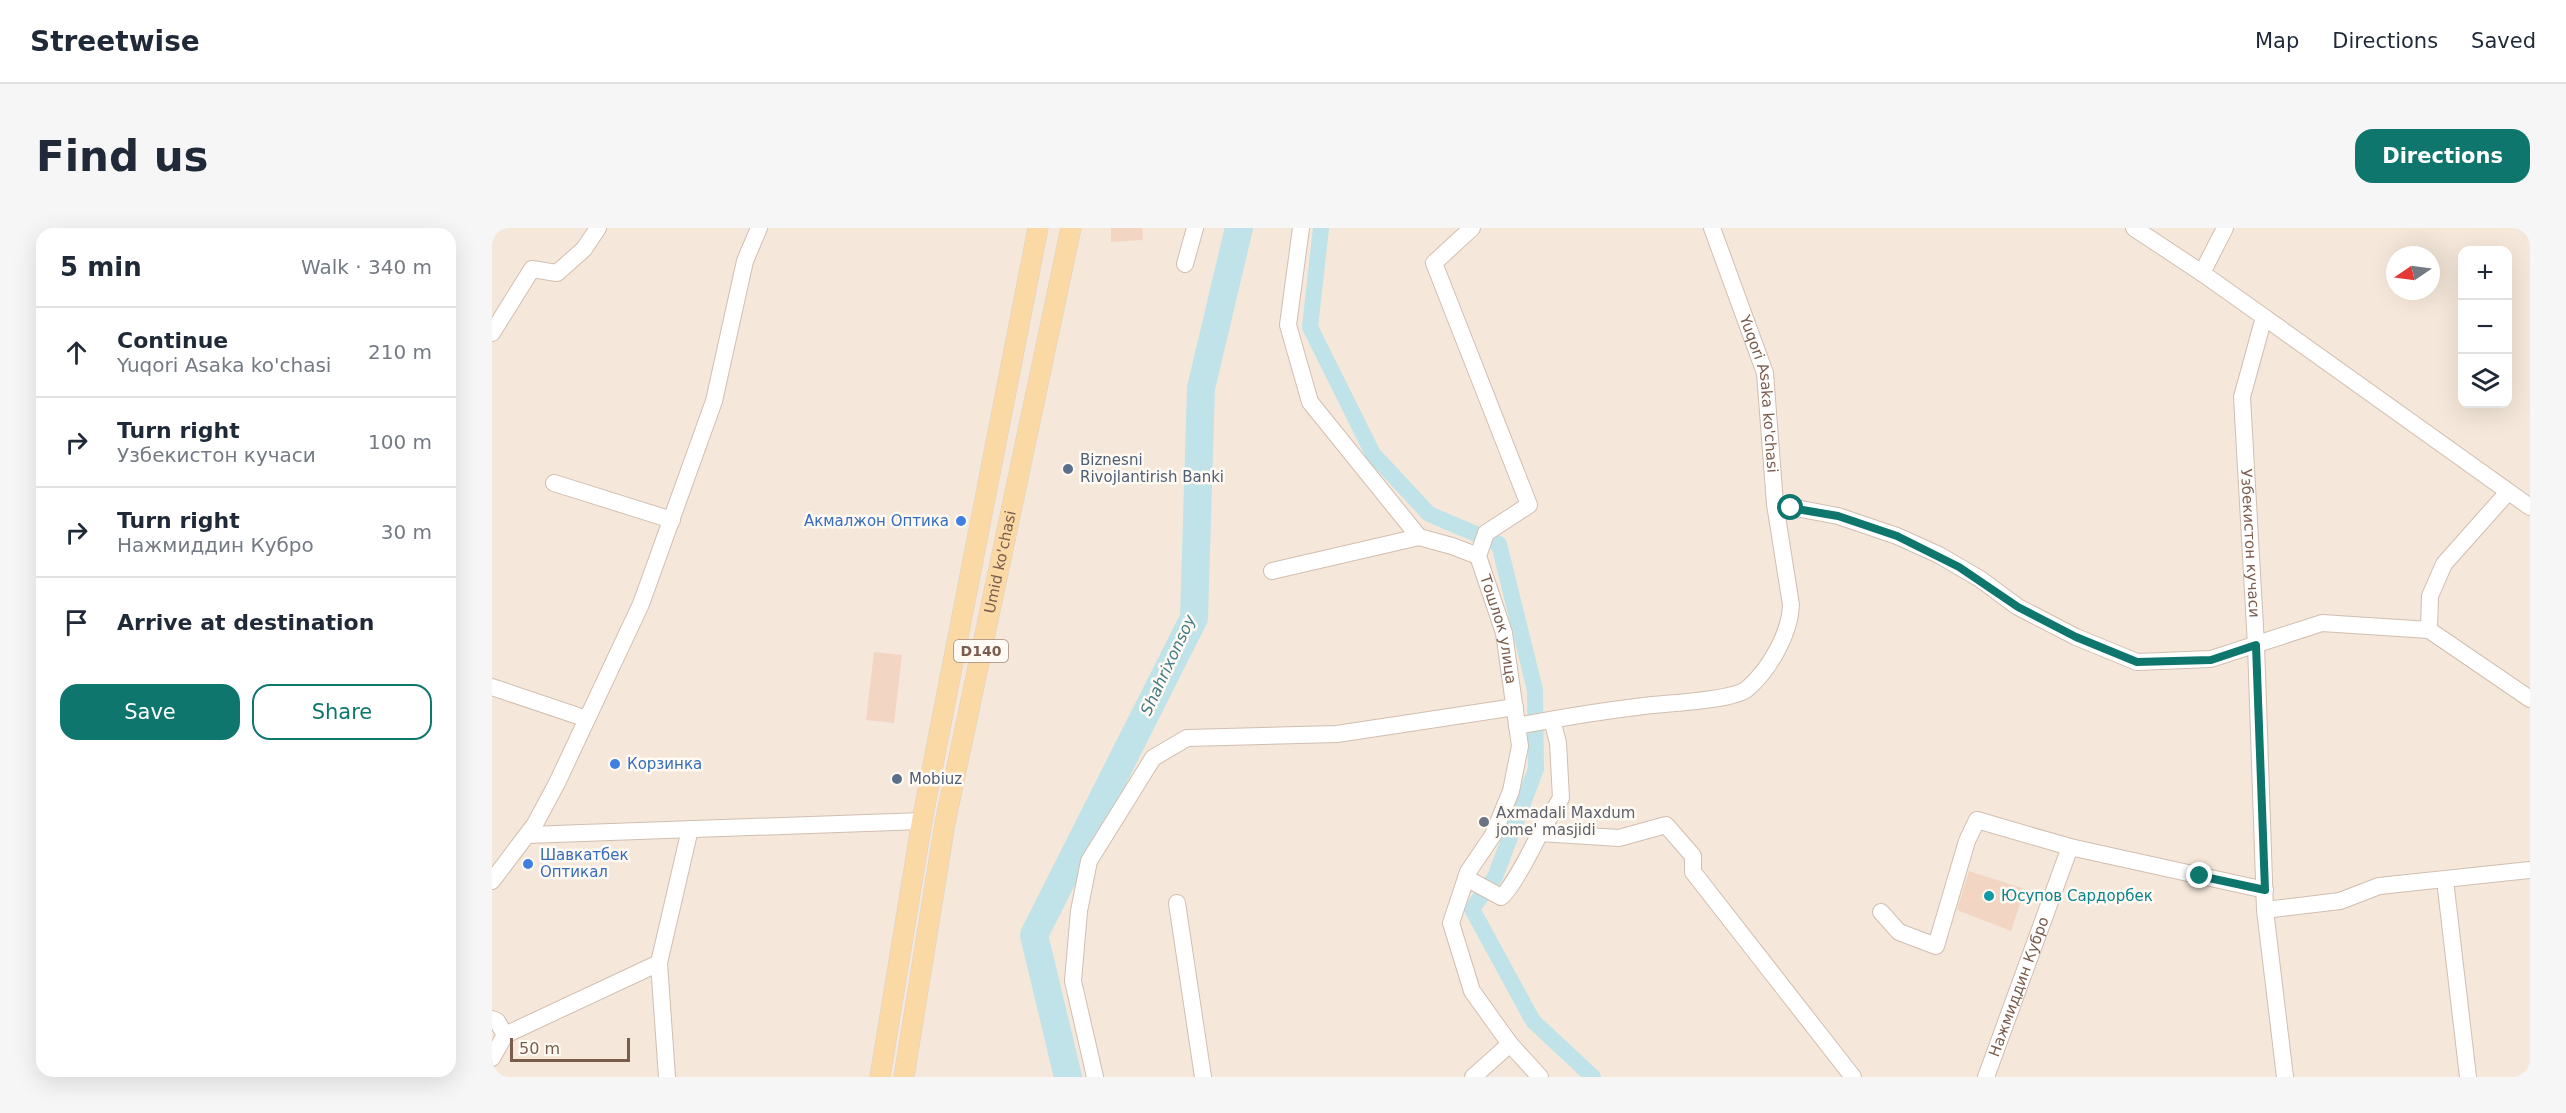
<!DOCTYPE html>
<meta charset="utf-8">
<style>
body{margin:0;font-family:"DejaVu Sans",sans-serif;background:#f6f6f7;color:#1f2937}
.controls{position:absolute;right:18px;top:18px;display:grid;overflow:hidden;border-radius:12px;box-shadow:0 6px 24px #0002}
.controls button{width:54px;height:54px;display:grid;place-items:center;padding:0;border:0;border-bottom:2px solid #e0e1e3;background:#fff;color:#1f2937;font:30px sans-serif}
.compass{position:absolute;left:1894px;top:18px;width:54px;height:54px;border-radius:50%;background:#fff;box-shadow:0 6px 24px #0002;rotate:257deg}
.scale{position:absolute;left:18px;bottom:15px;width:120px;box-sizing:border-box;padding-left:6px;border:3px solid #7a5c4d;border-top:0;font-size:16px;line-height:21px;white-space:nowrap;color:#7a5c4d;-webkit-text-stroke:4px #fffaf3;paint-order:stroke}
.stop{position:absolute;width:18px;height:18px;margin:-14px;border:4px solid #0f766e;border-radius:50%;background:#fff}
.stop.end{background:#0f766e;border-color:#fff;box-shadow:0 2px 6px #0008}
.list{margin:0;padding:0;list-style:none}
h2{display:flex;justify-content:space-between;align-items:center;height:78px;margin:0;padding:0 24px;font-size:26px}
h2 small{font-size:20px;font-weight:400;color:#747a83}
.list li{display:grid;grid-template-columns:39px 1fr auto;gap:18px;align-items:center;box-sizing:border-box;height:90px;padding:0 24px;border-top:2px solid #e0e1e3}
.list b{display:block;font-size:22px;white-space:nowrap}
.list p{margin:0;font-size:20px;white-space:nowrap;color:#747a83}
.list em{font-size:20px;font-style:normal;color:#747a83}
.actions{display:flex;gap:12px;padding:18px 24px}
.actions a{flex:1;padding:14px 0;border:2px solid #0f766e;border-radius:18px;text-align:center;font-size:21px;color:#0f766e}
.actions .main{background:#0f766e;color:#fff}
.icon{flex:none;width:33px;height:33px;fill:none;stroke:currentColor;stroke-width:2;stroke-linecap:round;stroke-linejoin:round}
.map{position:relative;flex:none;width:2038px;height:849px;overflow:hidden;border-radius:18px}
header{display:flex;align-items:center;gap:36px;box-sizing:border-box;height:84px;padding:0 30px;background:#fff;border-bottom:2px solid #e0e1e3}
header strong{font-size:28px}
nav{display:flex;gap:33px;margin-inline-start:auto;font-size:21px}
.intro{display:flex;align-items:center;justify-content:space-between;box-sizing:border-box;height:144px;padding:0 36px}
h1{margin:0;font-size:42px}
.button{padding:15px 27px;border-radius:18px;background:#0f766e;color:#fff;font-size:21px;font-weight:700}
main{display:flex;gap:36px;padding:0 36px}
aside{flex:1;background:#fff;border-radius:18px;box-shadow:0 6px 24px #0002}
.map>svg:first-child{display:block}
.residential{fill:#f5e8da;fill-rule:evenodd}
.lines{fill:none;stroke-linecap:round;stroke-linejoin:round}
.canal{stroke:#bfe3e8;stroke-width:16}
.river{stroke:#bfe3e8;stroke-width:28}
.building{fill:#f3d5c3}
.minor-casing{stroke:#d1beb0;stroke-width:18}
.major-casing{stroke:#dad1cd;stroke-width:21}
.minor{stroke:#fff;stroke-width:16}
.major{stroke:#fbd9a5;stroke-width:20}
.route{stroke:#0f766e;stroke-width:8}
.service-dot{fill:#5c6f8a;stroke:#fffaf3;stroke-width:2}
.shop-dot{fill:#3f7fe0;stroke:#fffaf3;stroke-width:2}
.worship-dot{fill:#6b7280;stroke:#fffaf3;stroke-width:2}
.culture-dot{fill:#0f9aa8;stroke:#fffaf3;stroke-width:2}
.labels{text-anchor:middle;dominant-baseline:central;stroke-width:5;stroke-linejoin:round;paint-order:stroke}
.shield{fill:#fffaf3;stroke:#a28b7f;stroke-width:1.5}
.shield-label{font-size:14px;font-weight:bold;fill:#7a5c4d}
.street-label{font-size:15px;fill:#7a5c4d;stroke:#fffaf3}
.service-label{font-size:15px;fill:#4e5e75;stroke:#fffaf3;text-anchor:start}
.shop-label{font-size:15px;fill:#366cbe;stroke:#fffaf3;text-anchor:start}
.worship-label{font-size:15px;fill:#5b616d;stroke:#fffaf3;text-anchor:start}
.culture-label{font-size:15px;fill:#0d838f;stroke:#fffaf3;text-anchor:start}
.water-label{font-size:16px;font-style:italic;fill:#437c86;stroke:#fffaf3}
</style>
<header>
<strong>Streetwise</strong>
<nav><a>Map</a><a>Directions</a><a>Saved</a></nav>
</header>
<div class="intro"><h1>Find us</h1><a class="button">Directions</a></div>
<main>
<aside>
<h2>5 min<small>Walk · 340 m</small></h2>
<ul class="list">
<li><svg class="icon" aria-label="ahead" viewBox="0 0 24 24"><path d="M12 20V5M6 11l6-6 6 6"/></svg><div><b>Continue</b><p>Yuqori Asaka ko'chasi</p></div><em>210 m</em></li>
<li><svg class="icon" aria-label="right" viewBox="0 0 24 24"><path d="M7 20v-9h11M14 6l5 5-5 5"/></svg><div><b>Turn right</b><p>Узбекистон кучаси</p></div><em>100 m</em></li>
<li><svg class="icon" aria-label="right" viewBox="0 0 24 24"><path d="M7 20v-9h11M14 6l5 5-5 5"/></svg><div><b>Turn right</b><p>Нажмиддин Кубро</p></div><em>30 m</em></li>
<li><svg class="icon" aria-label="arrive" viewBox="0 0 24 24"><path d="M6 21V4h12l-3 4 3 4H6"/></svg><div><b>Arrive at destination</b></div></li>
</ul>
<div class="actions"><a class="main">Save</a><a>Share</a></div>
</aside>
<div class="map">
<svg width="2038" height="849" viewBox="0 0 2038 849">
<rect width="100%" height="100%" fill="#fdf6ec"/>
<!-- residential -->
<path class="residential" d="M0,0h2038v849h-2038zM1970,22h46v154h-46zM1903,27h36v36h-36z"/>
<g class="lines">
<!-- canal -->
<path class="canal" d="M829,0l-11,99 63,127 56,60 70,30 36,146 1,79 -41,108 -23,32 61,112 60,56"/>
<!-- river -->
<path class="river" d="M576,849l-34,-142 160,-317 7,-230 38,-160"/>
</g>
<!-- building -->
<g class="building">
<path d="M619,0h31l1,12 -32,2z"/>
<path d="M382,424l28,3 -8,68 -28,-3z"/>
<path d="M1477,643l56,18 -14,42 -54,-21z"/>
</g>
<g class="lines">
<!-- minor casing -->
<g class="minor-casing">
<g id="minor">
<path id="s1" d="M809,0l-13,97 22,77 109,135 33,9 26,10 26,77 16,113 -9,45 -18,44 -25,37 -17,51 21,68 38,53 30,33"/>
<path d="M980,0l-38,35 95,242 -43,28 -8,23"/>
<path id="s2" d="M1220,0l53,145 10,131 63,12 59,20 42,19 41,24 38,28 58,30 61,25 74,-3 111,-36 107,7 101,69"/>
<path d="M1642,0l68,45"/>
<path id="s3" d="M1733,0l-23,45 62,44 -22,80 14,248 9,265 20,167"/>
<path d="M693,36l10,-36"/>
<path d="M1772,89l266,190"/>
<path d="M0,105l40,-64 25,4 27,-24 14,-21"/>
<path d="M62,255l118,37"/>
<path d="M780,343l147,-34"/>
<path d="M1937,402l1,-34 14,-32 64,-72"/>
<path d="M0,459l95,32"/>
<path d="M1060,492l6,23 3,55 -21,35 79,5 47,-13 27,31v16l160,205"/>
<path d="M1025,498c42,-8 85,-15 127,-20 22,-3 88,-5 103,-17 22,-19 43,-55 44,-84l-16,-101"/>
<path d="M35,607l395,-14"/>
<path d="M974,650l35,19c10,-7 32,-50 39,-64"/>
<path d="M1953,652l23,197"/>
<path d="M0,653l43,-57 22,-41 84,-179 73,-203 31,-140 14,-33"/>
<path d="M685,675l26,174"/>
<path d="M1773,682l75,-9 39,-15 151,-16"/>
<path d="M1389,684l18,20 37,14 31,-105 10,-21 93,27"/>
<path d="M0,791l5,2 8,14 -13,23"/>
<path d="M13,807l154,-72"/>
<path d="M175,849l-8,-114 31,-134"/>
<path d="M603,849l-22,-96 6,-70 10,-50 64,-103 34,-20 150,-4 178,-27"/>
<path d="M981,849l37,-33"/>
<path id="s4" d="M1494,849l84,-230 195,43"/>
</g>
</g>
<!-- major casing -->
<g class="major-casing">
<g id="major">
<path d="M388,849l42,-256 116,-593"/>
<path id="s5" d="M412,849l41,-254 126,-595"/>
</g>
</g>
<!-- minor -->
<use href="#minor" class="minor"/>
<!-- major -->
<use href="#major" class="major"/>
</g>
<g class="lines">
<!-- route -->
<path class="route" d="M1299,280l47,8 59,20 62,31 59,40 58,30 61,25 74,-2 45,-15 9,245 -65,-14"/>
</g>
<!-- markers -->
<g class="service-dot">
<circle cx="576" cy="241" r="6"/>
<circle cx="405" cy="551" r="6"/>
</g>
<g class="shop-dot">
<circle cx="469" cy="293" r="6"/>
<circle cx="123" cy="536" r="6"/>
<circle cx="36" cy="636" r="6"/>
</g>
<circle class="worship-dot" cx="992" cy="594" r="6"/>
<circle class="culture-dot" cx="1497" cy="668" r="6"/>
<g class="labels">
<!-- shield labels -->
<rect class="shield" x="462" y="412" width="54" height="22" rx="4.5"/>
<g class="shield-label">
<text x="489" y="423">D140</text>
</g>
<!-- street labels -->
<g class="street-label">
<text stroke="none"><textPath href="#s2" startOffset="174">Yuqori Asaka ko'chasi</textPath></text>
<text stroke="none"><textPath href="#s3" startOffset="356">Узбекистон кучаси</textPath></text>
<text stroke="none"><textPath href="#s5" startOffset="524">Umid ko'chasi</textPath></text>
<text stroke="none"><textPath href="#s1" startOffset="490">Тошлок улица</textPath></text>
<text stroke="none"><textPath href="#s4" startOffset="96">Нажмиддин Кубро</textPath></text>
</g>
<!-- service labels -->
<g class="service-label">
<text x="588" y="232">Biznesni<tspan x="588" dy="17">Rivojlantirish Banki</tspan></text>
<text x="417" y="551">Mobiuz</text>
</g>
<!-- shop labels -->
<g class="shop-label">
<text x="457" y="293" text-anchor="end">Акмалжон Оптика</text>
<text x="135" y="536">Корзинка</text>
<text x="48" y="627">Шавкатбек<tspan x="48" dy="17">Оптикал</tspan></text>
</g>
<!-- worship labels -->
<g class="worship-label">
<text x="1004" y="585">Axmadali Maxdum<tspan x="1004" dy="17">jome' masjidi</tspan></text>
</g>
<!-- culture labels -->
<g class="culture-label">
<text x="1509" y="668">Юсупов Сардорбек</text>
</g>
<!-- water labels -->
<g class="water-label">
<text transform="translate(676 437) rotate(-65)">Shahrixonsoy</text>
</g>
</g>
</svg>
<div class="controls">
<button>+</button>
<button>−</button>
<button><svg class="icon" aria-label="layers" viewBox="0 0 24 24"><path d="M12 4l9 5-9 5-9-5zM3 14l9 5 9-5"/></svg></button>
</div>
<svg class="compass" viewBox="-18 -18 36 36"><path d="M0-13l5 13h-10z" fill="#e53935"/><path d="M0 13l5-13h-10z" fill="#747a83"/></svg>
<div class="scale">50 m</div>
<div class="stop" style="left:1299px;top:280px"></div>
<div class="stop end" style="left:1708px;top:648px"></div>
</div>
</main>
